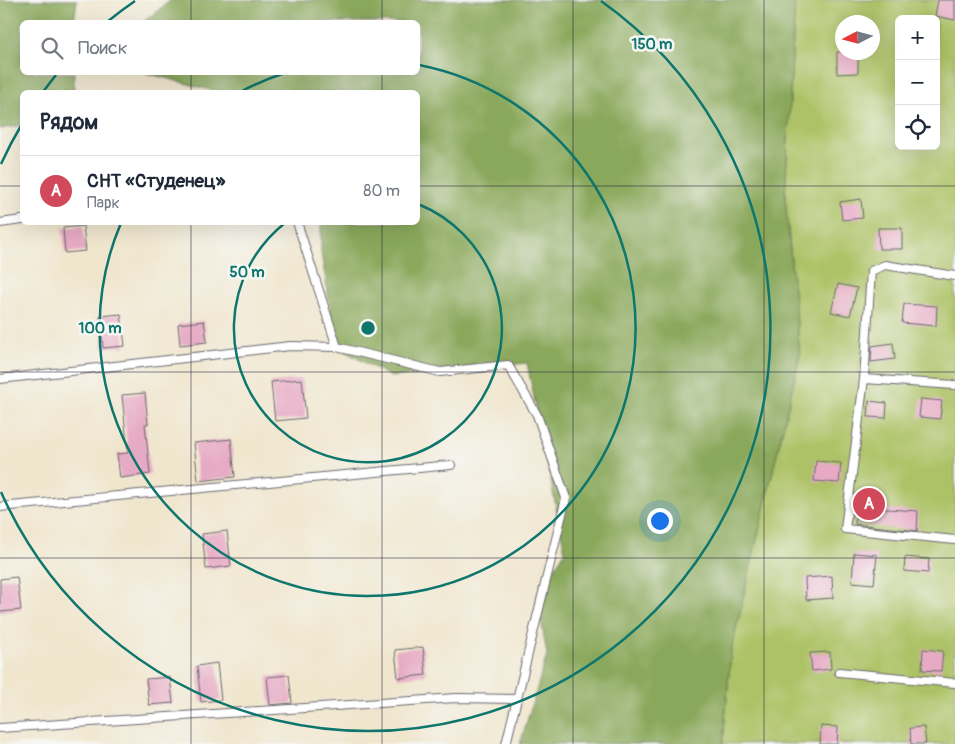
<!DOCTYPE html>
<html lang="ru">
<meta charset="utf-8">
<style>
body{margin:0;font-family:Pangolin,sans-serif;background:#f2f2f3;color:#1f2937}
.controls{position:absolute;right:15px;top:15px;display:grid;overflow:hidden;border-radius:8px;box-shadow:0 5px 20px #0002}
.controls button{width:45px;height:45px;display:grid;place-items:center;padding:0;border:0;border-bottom:1px solid #e0e1e3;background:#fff;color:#1f2937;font:25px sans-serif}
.compass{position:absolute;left:835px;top:15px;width:45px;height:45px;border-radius:50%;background:#fff;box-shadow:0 5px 20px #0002;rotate:264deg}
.you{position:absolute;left:659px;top:520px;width:18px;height:18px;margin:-12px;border:4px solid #fff;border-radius:50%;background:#1a73e8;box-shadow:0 0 0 8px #1a73e833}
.badge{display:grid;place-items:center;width:32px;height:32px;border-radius:50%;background:#d1495b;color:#fff;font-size:16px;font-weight:700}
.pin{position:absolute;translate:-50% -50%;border:2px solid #fff;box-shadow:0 1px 5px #0006}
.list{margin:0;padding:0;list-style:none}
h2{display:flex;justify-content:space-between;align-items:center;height:65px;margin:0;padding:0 20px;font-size:21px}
h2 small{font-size:16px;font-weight:400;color:#747a83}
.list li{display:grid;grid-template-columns:32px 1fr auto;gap:15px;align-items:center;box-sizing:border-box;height:70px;padding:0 20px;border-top:1px solid #e0e1e3}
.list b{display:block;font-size:19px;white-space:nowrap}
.list p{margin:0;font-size:16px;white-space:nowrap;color:#747a83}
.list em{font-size:16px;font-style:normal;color:#747a83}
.icon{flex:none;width:28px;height:28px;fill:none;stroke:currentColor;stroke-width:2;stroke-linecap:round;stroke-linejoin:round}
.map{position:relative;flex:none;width:955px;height:744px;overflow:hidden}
.search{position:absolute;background:#fff;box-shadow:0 5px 20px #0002;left:20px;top:20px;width:400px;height:55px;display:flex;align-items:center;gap:12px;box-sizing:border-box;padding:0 18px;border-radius:8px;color:#747a83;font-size:19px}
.panel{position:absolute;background:#fff;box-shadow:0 5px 20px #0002;left:20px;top:90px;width:400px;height:135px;border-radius:8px}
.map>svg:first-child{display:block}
.green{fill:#adc266;stroke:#687250;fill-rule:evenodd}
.forest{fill:#8aa85b;stroke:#56654b}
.building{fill:#e7aac4}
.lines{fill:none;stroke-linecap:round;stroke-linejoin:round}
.service-casing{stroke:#6a676e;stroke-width:10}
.service{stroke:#fff;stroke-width:8}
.grid{fill:none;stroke:#22223b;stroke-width:1;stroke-opacity:0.55}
.ring{fill:none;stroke:#0f766e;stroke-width:2.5}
.centre{fill:#0f766e;stroke:#f6f6f2;stroke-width:2.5}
.ring-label{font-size:15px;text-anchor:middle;font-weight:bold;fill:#0f766e;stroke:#f6f6f2;stroke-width:5;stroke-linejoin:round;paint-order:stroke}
</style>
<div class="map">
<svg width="955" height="744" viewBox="0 0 955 744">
<rect width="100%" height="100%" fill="#f6f6f2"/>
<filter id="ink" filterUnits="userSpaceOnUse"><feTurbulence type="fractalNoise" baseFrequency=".02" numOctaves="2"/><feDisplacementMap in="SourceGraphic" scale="10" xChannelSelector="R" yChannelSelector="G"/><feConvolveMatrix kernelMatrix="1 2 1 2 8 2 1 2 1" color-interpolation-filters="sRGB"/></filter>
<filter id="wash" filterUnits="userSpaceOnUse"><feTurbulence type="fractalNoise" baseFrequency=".0096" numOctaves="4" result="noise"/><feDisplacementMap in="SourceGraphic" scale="20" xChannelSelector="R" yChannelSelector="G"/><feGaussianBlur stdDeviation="1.12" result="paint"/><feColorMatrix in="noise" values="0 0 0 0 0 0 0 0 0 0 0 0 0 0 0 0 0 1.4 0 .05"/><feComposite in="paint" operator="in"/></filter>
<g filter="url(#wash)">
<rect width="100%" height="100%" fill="#f0e6ce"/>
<!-- green -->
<path class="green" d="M795,0h160v744h-232l8,-94 69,-295 -15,-158zM899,19h37v127h-37zM842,22h30v30h-30z"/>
<!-- forest -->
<g class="forest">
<path d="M0,0h77l-3,22h-52v50l52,1v19h-52v33l-22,4z"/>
<path d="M171,0h624l-10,197 15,158 -69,295 -8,94h-203l27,-89 -10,-60 28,-43 -38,-189 -136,14 -54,-30 -16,-94v-30l97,-1v-130h-200l-72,-19 272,-1v-50h-275z"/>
</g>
<g id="blocks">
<!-- building -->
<g class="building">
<path d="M938,0h17v20l-20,-4z"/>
<path d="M837,52h21v21l-21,1z"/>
<path d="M861,199l2,19 -21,2 -2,-18z"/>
<path d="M83,226l3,25 -21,2 -2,-25z"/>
<path d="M878,228h24v21h-23z"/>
<path d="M838,284l19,4 -7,28 -19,-4z"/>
<path d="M904,304l33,2 -1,20 -34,-3z"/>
<path d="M121,314l4,32 -22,2 -3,-32z"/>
<path d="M204,321l3,21 -27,3 -2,-21z"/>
<path d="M893,343l2,16 -24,3 1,-16z"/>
<path d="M302,379l4,39 -31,3 -4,-39z"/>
<path d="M145,393l3,31h-3l5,50 -30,4 -3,-24 11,-1 -6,-58z"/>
<path d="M921,399l21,2 -2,18 -21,-2z"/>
<path d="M869,401l18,2 -1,15 -18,-1z"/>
<path d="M231,439l4,38 -37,4 -4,-38z"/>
<path d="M816,461l25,2 -2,20 -25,-2z"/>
<path d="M856,507l62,4 -1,20 -62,-7z"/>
<path d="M227,531l4,35 -25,3 -4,-35z"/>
<path d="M854,553l23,2 -3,29 -22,-2z"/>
<path d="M905,557l24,2 -1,14 -24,-2z"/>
<path d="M832,576l1,22 -27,2 -1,-22z"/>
<path d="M17,577l4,33 -21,2v-33z"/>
<path d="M423,647l3,28 -28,3 -3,-28z"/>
<path d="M923,649l20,2 -2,20 -19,-1z"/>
<path d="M830,652l1,17 -19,2 -2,-18z"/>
<path d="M217,663l4,37 -20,2 -4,-36z"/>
<path d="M289,675l3,28 -22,2 -3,-28z"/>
<path d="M170,677l3,26 -24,2 -3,-26z"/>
<path d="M821,726l17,1 -1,17h-17z"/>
<path d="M924,727l2,17h-15l-1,-16z"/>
</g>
</g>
</g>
<g filter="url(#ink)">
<use href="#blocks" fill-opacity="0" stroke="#6a676e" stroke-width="1"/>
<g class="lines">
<!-- service casing -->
<g class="service-casing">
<g id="service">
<path d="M297,222l40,125 103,25 68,-7 29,50 29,83 -60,246"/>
<path d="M0,223l22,-3"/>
<path d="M0,379l290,-33 47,1"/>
<path d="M864,379l7,-108 14,-6 70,11"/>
<path d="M955,385l-91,-6 -19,150 110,11"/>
<path d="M0,507l451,-42"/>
<path d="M839,672l116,11"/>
<path d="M0,728l456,-30 61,1"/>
</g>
</g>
<!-- service -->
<use href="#service" class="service"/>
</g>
</g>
<!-- grid -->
<path class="grid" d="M191,0v22M382,0v22M573,0v744M764,0v744M191,72v20M382,72v20M0,186h22M418,186h537M191,222v522M382,222v522M0,372h955M0,558h955"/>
<!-- distance rings -->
<g class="ring">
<path d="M418 204A134 134 0 1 1 285 223"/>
<path d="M240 92A268 268 0 0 1 285 73M419 65A268 268 0 1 1 121 223"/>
<path d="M1 164A402 402 0 0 1 22 124M43 92A402 402 0 0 1 56 75M107 22A402 402 0 0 1 135 1M601 1A402 402 0 1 1 1 492"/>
</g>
<circle cx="368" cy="328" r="8" class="centre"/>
<g class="ring-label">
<text x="652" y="49">150 m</text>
<text x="247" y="277">50 m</text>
<text x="100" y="333">100 m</text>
</g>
</svg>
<div class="controls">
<button>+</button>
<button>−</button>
<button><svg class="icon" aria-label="locate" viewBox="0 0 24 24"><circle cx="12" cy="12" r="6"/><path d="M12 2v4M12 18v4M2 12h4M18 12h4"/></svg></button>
</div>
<svg class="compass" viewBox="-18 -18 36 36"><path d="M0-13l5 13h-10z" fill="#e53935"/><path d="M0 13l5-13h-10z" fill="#747a83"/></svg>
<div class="you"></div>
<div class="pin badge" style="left:869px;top:504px">A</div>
<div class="search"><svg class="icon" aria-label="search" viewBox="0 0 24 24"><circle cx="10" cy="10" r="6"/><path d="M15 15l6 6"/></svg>Поиск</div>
<section class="panel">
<h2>Рядом<small></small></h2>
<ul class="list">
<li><span class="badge">A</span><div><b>СНТ «Студенец»</b><p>Парк</p></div><em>80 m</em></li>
</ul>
</section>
</div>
